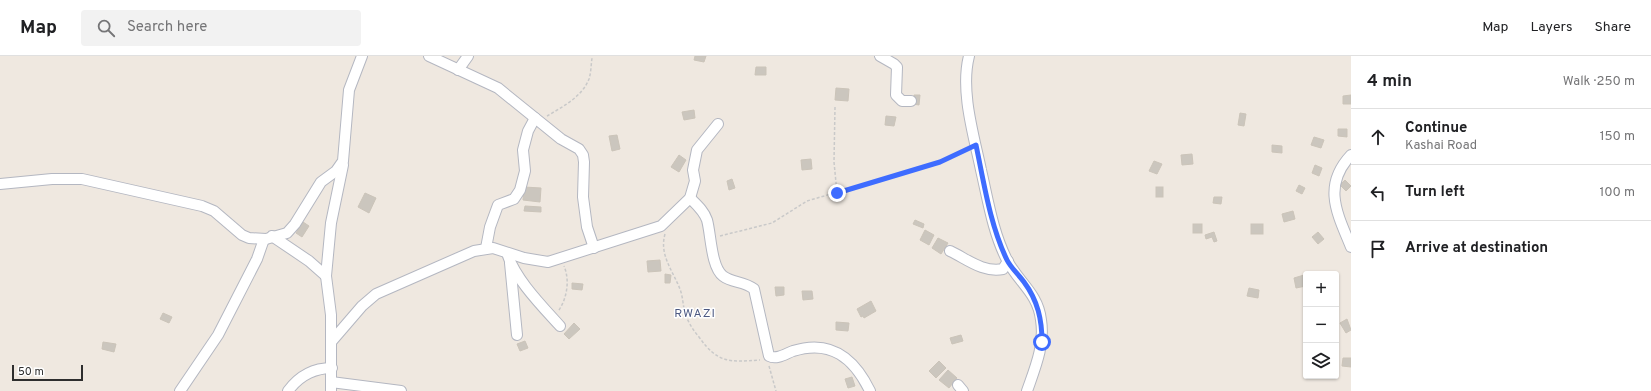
<!DOCTYPE html>
<meta charset="utf-8">
<style>
body{margin:0;font-family:Overpass,sans-serif;background:#f2f2f2;color:#202124}
.controls{position:absolute;right:12px;bottom:12px;display:grid;overflow:hidden;border-radius:4px;box-shadow:0 1px 3px #0004}
.controls button{width:36px;height:36px;display:grid;place-items:center;padding:0;border:0;border-bottom:1px solid #e0e0e0;background:#fff;color:#202124;font:20px sans-serif}
.scale{position:absolute;left:12px;bottom:10px;width:71px;box-sizing:border-box;padding-left:4px;border:2px solid #2e2e2e;border-top:0;font-size:11px;line-height:14px;white-space:nowrap;color:#2e2e2e;-webkit-text-stroke:3px #fff;paint-order:stroke}
.stop{position:absolute;width:12px;height:12px;margin:-9px;border:3px solid #3e6cff;border-radius:50%;background:#fff}
.stop.end{background:#3e6cff;border-color:#fff;box-shadow:0 1px 4px #0008}
.list{margin:0;padding:0;list-style:none}
h2{display:flex;justify-content:space-between;align-items:center;height:52px;margin:0;padding:0 16px;font-size:17px}
h2 small{font-size:13px;font-weight:400;color:#757577}
.list li{display:grid;grid-template-columns:26px 1fr auto;gap:12px;align-items:center;box-sizing:border-box;height:56px;padding:0 16px;border-top:1px solid #e0e0e0}
.list b{display:block;font-size:15px;white-space:nowrap}
.list p{margin:0;font-size:13px;white-space:nowrap;color:#757577}
.list em{font-size:13px;font-style:normal;color:#757577}
.icon{flex:none;width:22px;height:22px;fill:none;stroke:currentColor;stroke-width:2;stroke-linecap:round;stroke-linejoin:round}
.map{position:relative;flex:none;width:1351px;height:335px;overflow:hidden}
header{display:flex;align-items:center;gap:24px;box-sizing:border-box;height:56px;padding:0 20px;background:#fff;border-bottom:1px solid #e0e0e0}
header strong{font-size:19px}
nav{display:flex;gap:22px;margin-inline-start:auto;font-size:14px}
.search{width:280px;height:36px;background:#f2f2f2;display:flex;align-items:center;gap:10px;box-sizing:border-box;padding:0 14px;border-radius:4px;color:#757577;font-size:15px}
main{display:flex}
aside{flex:1;background:#fff}
.map>svg:first-child{display:block}
.building{fill:#cbc6be;stroke:#cbc4b9}
.lines{fill:none;stroke-linecap:round;stroke-linejoin:round}
.minor-casing{stroke:#b4b7c1;stroke-width:12}
.path{stroke:#c9c9c9;stroke-width:1.5;stroke-dasharray:3 2;stroke-linecap:butt}
.minor{stroke:#fff;stroke-width:10}
.route{stroke:#3e6cff;stroke-width:5}
.labels{text-anchor:middle;dominant-baseline:central;stroke-width:3;stroke-linejoin:round;paint-order:stroke}
.quarter-label{font-size:12px;letter-spacing:1px;fill:#4c5881;stroke:#fff}
</style>
<header>
<strong>Map</strong>
<div class="search"><svg class="icon" aria-label="search" viewBox="0 0 24 24"><circle cx="10" cy="10" r="6"/><path d="M15 15l6 6"/></svg>Search here</div>
<nav><a>Map</a><a>Layers</a><a>Share</a></nav>
</header>
<main>
<div class="map">
<svg width="1351" height="335" viewBox="0 0 1351 335">
<rect width="100%" height="100%" fill="#efe8e0"/>
<!-- building -->
<g class="building">
<path d="M695,0h11l-2,6 -10,-2z"/>
<path d="M756,11h10v8h-11z"/>
<path d="M836,32l13,1 -1,12 -13,-1z"/>
<path d="M914,39h6l-1,10 -6,-1z"/>
<path d="M1351,39v9h-8v-8z"/>
<path d="M694,54l1,8 -11,2 -2,-8z"/>
<path d="M1240,57l6,1 -2,12 -6,-1z"/>
<path d="M886,60l10,1 -2,9 -9,-1z"/>
<path d="M1338,73h9v8l-9,-1z"/>
<path d="M617,79l3,14 -8,2 -3,-15z"/>
<path d="M1314,81l10,3 -3,8 -10,-3z"/>
<path d="M1272,89l10,1v7l-10,-1z"/>
<path d="M1192,98l1,10 -11,1 -1,-10z"/>
<path d="M679,99l7,5 -7,12 -8,-5z"/>
<path d="M811,103l1,10 -10,1 -1,-10z"/>
<path d="M1154,105l8,3 -5,10 -8,-3z"/>
<path d="M1315,109l7,3 -3,8 -7,-3z"/>
<path d="M732,123l3,9 -6,2 -2,-9z"/>
<path d="M1345,124l6,6 -5,5 -6,-6z"/>
<path d="M1299,129l6,3 -3,6 -6,-3z"/>
<path d="M524,131l17,1 -1,14 -17,-2z"/>
<rect x="1156" y="131" width="7" height="10"/>
<path d="M365,137l11,5 -7,15 -11,-6z"/>
<path d="M1214,141h8l-1,7 -8,-1z"/>
<path d="M525,150l16,1v5l-17,-1z"/>
<path d="M1293,155l2,8 -11,3 -2,-8z"/>
<path d="M915,164l9,4 -1,4 -10,-4z"/>
<path d="M303,166l6,4 -7,11 -6,-4z"/>
<rect x="1193" y="168" width="9" height="9"/>
<rect x="1251" y="168" width="12" height="10"/>
<path d="M925,174l9,5 -5,10 -9,-5z"/>
<path d="M1214,176l3,9 -3,1 -2,-5 -6,2 -1,-4z"/>
<path d="M1318,176l6,7 -6,5 -6,-7z"/>
<path d="M938,182l10,5 -7,11 -9,-6z"/>
<path d="M660,204l1,11 -13,1 -1,-11z"/>
<path d="M665,218l6,1 -1,8h-5z"/>
<path d="M1304,219l2,11 -10,2 -2,-10z"/>
<path d="M572,227l11,1 -1,6 -10,-1z"/>
<path d="M775,231h9v8l-8,1z"/>
<path d="M1249,232l10,2 -1,8 -11,-2z"/>
<path d="M802,235h10l1,8 -10,1z"/>
<path d="M871,245l5,10 -12,7 -1,-2 -2,1 -4,-8z"/>
<path d="M163,257l9,4 -3,6 -9,-4z"/>
<path d="M1347,263l4,11 -5,3 -6,-10z"/>
<path d="M836,266l13,1 -1,8 -12,-1z"/>
<path d="M574,267l6,6 -11,10 -5,-5z"/>
<path d="M961,279l2,6 -11,3 -2,-6z"/>
<path d="M525,285l3,7 -8,3 -3,-7z"/>
<path d="M103,286l13,2 -2,8 -12,-3z"/>
<path d="M1343,302h8v9l-9,-1z"/>
<path d="M939,305l7,7 -10,10 -7,-7z"/>
<path d="M948,314l9,8 -8,10 -10,-8z"/>
<path d="M852,321l3,9 -7,2 -3,-9z"/>
</g>
<g class="lines">
<!-- minor casing -->
<g class="minor-casing">
<g id="minor">
<path d="M429,0l69,32 63,51 18,10 4,6 1,7 -1,35 4,30 7,21"/>
<path d="M880,0l14,8 3,3 -1,28 6,6h9"/>
<path d="M969,0c-9,35 5,80 12,114 7,30 12,63 26,90 11,22 31,33 34,60 4,25 -6,48 -14,71"/>
<path d="M458,14l10,-14"/>
<path d="M1351,99c-29,31 -14,58 0,92"/>
<path d="M0,128l52,-5h30l120,27 12,5 28,24 7,3 17,1 21,-6 8,-9 26,-42 15,-11 7,-10 6,-71 13,-34"/>
<path d="M690,142c7,7 14,13 17,22 4,14 4,47 16,56 9,7 21,5 31,13l15,67c8,4 16,-2 24,-5 38,-12 61,7 77,40"/>
<path d="M272,180l37,25 17,15"/>
<path d="M486,192l4,-21 8,-22 16,-6 6,-9 5,-19 -2,-21 5,-19 7,-13"/>
<path d="M950,195c17,8 33,22 53,18l5,-8"/>
<path d="M507,197c8,26 35,53 53,73"/>
<path d="M510,207l7,72"/>
<path d="M331,286l31,-36 14,-12 98,-43 19,-3 31,10 24,4 113,-36 29,-28 5,-17 -2,-11 4,-20 21,-26"/>
<path d="M331,326l70,9"/>
<path d="M958,329l5,6"/>
<path d="M180,335l38,-56 39,-76 7,-20"/>
<path d="M288,335c11,-15 26,-23 44,-23"/>
<path d="M331,335v-76l-5,-39 5,-53 12,-58"/>
</g>
</g>
<!-- path -->
<g class="path">
<path d="M835,51l-1,55 3,31"/>
<path d="M547,60c15,-9 35,-19 42,-37 2,-6 2,-14 3,-21"/>
<path d="M665,178c-6,21 8,37 15,55 3,8 3,17 5,24 3,9 8,17 14,24 19,27 31,25 61,23"/>
<path d="M720,180l52,-13 35,-22 133,-39 27,-13"/>
<path d="M559,254c8,-12 11,-30 5,-44"/>
<path d="M769,310l7,25"/>
</g>
<!-- minor -->
<use href="#minor" class="minor"/>
</g>
<g class="lines">
<!-- route -->
<path class="route" d="M837,137l103,-31 36,-17c8,38 14,80 31,115 4,8 12,15 17,22 14,19 18,38 18,60"/>
</g>
<g class="labels">
<!-- quarter labels -->
<g class="quarter-label">
<text x="695" y="258">RWAZI</text>
</g>
</g>
</svg>
<div class="controls">
<button>+</button>
<button>−</button>
<button><svg class="icon" aria-label="layers" viewBox="0 0 24 24"><path d="M12 4l9 5-9 5-9-5zM3 14l9 5 9-5"/></svg></button>
</div>
<div class="scale">50 m</div>
<div class="stop" style="left:1042px;top:286px"></div>
<div class="stop end" style="left:837px;top:137px"></div>
</div>
<aside>
<h2>4 min<small>Walk · 250 m</small></h2>
<ul class="list">
<li><svg class="icon" aria-label="ahead" viewBox="0 0 24 24"><path d="M12 20V5M6 11l6-6 6 6"/></svg><div><b>Continue</b><p>Kashai Road</p></div><em>150 m</em></li>
<li><svg class="icon" aria-label="left" viewBox="0 0 24 24"><path d="M17 20v-9H6M10 6l-5 5 5 5"/></svg><div><b>Turn left</b></div><em>100 m</em></li>
<li><svg class="icon" aria-label="arrive" viewBox="0 0 24 24"><path d="M6 21V4h12l-3 4 3 4H6"/></svg><div><b>Arrive at destination</b></div></li>
</ul>
</aside>
</main>
